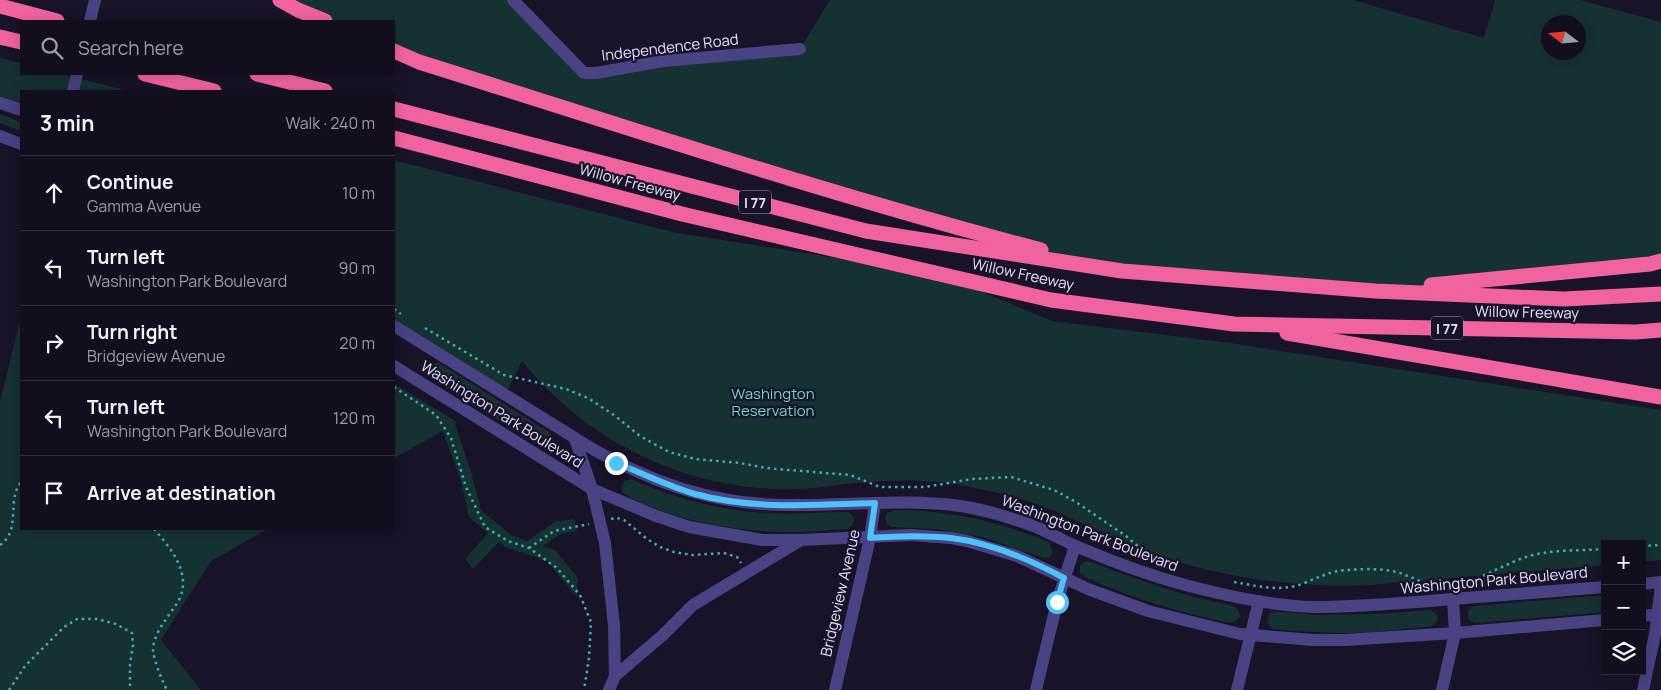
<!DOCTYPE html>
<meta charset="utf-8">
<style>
body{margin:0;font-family:Manrope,sans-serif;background:#1f1c2b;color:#f1f3f6}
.controls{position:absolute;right:15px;bottom:15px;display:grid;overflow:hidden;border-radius:0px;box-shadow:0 2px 12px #0003}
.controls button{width:45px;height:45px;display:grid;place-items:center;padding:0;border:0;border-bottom:1px solid #312e3c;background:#120e1e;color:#f1f3f6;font:25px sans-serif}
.compass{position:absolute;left:1541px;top:15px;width:45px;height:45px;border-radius:50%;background:#120e1e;box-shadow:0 2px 12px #0003;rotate:286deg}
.stop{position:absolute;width:15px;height:15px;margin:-11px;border:4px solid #4fc3f7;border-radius:50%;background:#fff}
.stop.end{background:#4fc3f7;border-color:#fff;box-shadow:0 1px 5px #0008}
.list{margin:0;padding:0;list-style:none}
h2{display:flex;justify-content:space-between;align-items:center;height:65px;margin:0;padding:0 20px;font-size:21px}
h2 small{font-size:16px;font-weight:400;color:#9c9ca4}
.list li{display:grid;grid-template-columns:32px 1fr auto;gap:15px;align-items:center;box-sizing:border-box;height:75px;padding:0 20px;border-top:1px solid #312e3c}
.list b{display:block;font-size:19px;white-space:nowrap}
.list p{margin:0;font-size:16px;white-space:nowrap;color:#9c9ca4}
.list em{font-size:16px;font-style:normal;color:#9c9ca4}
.icon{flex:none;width:28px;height:28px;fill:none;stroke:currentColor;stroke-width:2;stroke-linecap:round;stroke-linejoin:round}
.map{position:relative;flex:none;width:1661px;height:690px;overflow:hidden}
.search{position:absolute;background:#120e1e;box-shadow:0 2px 12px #0003;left:20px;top:20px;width:375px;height:55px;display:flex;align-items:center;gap:12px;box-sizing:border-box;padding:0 18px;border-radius:0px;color:#9c9ca4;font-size:19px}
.panel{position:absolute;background:#120e1e;box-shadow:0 2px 12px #0003;left:20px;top:90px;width:375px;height:440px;border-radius:0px}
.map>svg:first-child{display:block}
.green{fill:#163132;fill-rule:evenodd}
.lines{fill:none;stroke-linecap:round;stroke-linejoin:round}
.path{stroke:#3cb1b1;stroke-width:2.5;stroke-dasharray:2.5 4;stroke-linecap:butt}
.minor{stroke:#494283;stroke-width:12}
.tertiary{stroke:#494283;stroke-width:12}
.motorway{stroke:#f1639e;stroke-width:15}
.route{stroke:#4fc3f7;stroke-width:6}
.labels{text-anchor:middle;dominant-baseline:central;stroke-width:4.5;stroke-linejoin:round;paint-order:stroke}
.shield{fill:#181328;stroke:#a6a0bc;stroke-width:1}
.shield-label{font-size:14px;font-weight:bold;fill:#e3ddfc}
.street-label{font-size:15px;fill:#e3ddfc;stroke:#181328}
.park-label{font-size:15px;fill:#6fd7c4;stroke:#181328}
</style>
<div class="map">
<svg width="1661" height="690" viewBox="0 0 1661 690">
<rect width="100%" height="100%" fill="#181328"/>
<!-- green -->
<g class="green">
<path d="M280,0h233l71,73 216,-24 30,-49h523l131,38 11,-38h85l81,22v239l-286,30 -253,-20 -164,-43 -564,-177v-30h-69zM1548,22h30v30h-30z"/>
<path d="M0,58l21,5v11h41l67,17h-108v19l-21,-7z"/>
<path d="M0,114l21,8v5l-3,3 -18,-7z"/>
<path d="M394,160l283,73 262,41 113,47 178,22 431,67v150l-19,2v-18h-37v21l-236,20c-78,3 -155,-8 -228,-36 -31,-11 -60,-27 -91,-40 -23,-9 -46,-15 -70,-20 -41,-10 -84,-10 -126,-6 -20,2 -39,6 -59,6 -105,3 -207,-46 -273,-128l-17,34 -111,-69z"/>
<path d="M21,316v213h247l-57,32 -50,79 40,50h-201v-288z"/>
<path d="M439,363l110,69 15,23 -3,4 -134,-83 -2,-4 3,-8z"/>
<path d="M394,384l63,38 -2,2 17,51 9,35 30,25 16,6 29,-20 18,-2 3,12 -16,3 -18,12 12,4 23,28 -1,19 -30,-36 -42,-14 -6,-5 -26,27 -8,-10 23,-26 -19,-16 -9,-39 -17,-47 -49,27z"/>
<path d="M631,479c43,19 87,31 134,34 27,2 55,-1 82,-1l4,2 3,6 -2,6 -4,3c-24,1 -49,4 -73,3 -44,-3 -91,-10 -131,-28 -8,-4 -18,-7 -23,-14l3,-9z"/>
<path d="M894,510c54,0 106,11 156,33l3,10 -3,4 -6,1 -62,-21 -47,-8 -43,-2 -5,-3 -2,-6 2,-5z"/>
<path d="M1089,561c48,19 95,35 145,45l4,4 2,6 -4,5 -6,2c-52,-11 -98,-25 -146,-46l-4,-4v-7l3,-4z"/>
<path d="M1605,595v17l-129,11 -7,-3c-3,-7 -1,-12 6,-14z"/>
<path d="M1431,610l6,5c1,5 0,8 -5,11 -28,3 -57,7 -85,7 -25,0 -50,-2 -75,-4l-5,-7 3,-9c9,-3 37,2 49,2 38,0 75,-2 112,-5z"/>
</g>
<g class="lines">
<!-- path -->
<g class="path">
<path d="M394,309l7,5"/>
<path d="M425,328l79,47 62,14 22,9 26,17 26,21 29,16 26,7 45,4 26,5 84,7 30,12h45l47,-8 39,-2 43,13 22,12 50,34 28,24"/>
<path d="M394,387l42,28 15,23 15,49 19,40 23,14 21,7 28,20 23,27 11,27 -2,36 -5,32"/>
<path d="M611,519l6,-1 7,2 23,19 13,8 14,5 18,3 32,-2 13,4 4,6"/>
<path d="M154,529c17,19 38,45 25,71 -4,7 -9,13 -13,19 -6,9 -13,20 -13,31 1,11 9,31 14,40"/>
<path d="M0,545c22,-15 6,-44 21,-63"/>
<path d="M1642,546l19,-1"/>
<path d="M529,548l25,-17 35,-7"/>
<path d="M1234,582c23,4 46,10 68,2 15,-6 28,-13 44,-14 16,-1 34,-2 50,2 13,3 25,11 39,14"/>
<path d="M1465,583c21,-7 40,-19 61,-26 25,-8 53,-6 79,-8"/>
<path d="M9,690l16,-24 39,-39 13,-8h20l19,5 16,9 1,12 -3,19v26"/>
</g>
<!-- minor -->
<g class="minor">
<path d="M513,0l71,73h12l67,-12 137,-12"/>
<path d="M575,439l17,50 13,54 9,83 1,50"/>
<path d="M609,690l6,-14 48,-41 30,-30 108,-65"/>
<path d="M835,690l35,-152 5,-35"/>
<path d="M1036,690l21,-88 18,-56"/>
<path d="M1237,690l22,-89"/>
<path d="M1442,690l13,-57 -2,-34"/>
<path d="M1643,690l12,-56 6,-49"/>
</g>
<!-- tertiary -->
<g class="tertiary">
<path d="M90,21l5,-21"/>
<path d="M73,91l4,-17"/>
<path d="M0,103l21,7"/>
<path d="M0,136l21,8"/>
<path d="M394,326l202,125c62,34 122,54 193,54 57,1 115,-7 172,1 25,4 51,12 75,21 14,6 28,14 42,20 40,17 81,32 123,42 36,9 75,17 113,18 50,0 101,-5 151,-9 46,-4 93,-7 140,-11"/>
<path d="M394,366l198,123 64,27 33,11 73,13h39l110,-5 40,3 16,3 50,15 71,33 60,22 92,23 73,6h32l110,-7 150,-13"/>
<path d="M1642,584l19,-2"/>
<path d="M1642,616l19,-2"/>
</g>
<!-- motorway -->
<g class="motorway">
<path d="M280,0l18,10 27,11"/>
<path d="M0,6l57,15"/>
<path d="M0,37l21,5"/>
<path d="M394,51l25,11c207,65 412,133 622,188"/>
<path d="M145,74l69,17"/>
<path d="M257,74l68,17"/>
<path d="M394,109l472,122 256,40 253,20 189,8 97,-5"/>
<path d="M394,138l288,76 369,86 183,24 402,8 25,-2"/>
<path d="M1431,285l219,-21 11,-3"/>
<path d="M1287,333l374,64"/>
</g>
</g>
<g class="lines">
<!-- route -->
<path class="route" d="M616,463c26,10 52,23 79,31 59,16 120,11 180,9l-5,35c27,-2 54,-3 81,0 40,5 78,21 113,40l-7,24"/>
</g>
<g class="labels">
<!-- shield labels -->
<g class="shield">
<rect x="739" y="190.5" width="32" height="23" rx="4"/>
<rect x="1431" y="316.5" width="32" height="23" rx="4"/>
</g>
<g class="shield-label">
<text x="755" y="202">I 77</text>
<text x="1447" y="328">I 77</text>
</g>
<!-- street labels -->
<g class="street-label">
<text transform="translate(670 47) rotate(-7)">Independence Road</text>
<text transform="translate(630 182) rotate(15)">Willow Freeway</text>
<text transform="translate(1023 274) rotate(12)">Willow Freeway</text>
<text transform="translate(1527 312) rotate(1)">Willow Freeway</text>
<text transform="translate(502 414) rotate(32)">Washington Park Boulevard</text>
<text transform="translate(1090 533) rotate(21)">Washington Park Boulevard</text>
<text transform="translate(1494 580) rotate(-5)">Washington Park Boulevard</text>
<text transform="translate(840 593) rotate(-77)">Bridgeview Avenue</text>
</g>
<!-- park labels -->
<g class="park-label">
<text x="773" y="393">Washington<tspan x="773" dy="17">Reservation</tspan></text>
</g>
</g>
</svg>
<div class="controls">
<button>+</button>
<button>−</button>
<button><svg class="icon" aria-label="layers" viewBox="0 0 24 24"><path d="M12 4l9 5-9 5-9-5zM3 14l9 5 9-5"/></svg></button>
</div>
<svg class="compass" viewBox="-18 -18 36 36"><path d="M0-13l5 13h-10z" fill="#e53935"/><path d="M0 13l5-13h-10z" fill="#9c9ca4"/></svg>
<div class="stop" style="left:1057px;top:602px"></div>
<div class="stop end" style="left:616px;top:463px"></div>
<div class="search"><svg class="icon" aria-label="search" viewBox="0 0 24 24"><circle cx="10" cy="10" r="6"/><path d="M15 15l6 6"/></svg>Search here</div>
<section class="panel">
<h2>3 min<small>Walk · 240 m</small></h2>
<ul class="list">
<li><svg class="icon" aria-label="ahead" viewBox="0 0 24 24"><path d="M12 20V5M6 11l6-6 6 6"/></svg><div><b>Continue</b><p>Gamma Avenue</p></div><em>10 m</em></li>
<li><svg class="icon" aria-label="left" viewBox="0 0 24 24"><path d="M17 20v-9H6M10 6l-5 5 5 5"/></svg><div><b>Turn left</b><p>Washington Park Boulevard</p></div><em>90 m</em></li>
<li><svg class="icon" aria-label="right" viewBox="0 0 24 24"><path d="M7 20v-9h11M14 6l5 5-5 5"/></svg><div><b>Turn right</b><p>Bridgeview Avenue</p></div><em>20 m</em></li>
<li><svg class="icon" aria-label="left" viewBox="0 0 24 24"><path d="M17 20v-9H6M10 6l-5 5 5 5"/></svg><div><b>Turn left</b><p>Washington Park Boulevard</p></div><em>120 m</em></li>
<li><svg class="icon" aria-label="arrive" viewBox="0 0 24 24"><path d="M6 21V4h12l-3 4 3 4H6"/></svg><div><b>Arrive at destination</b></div></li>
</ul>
</section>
</div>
